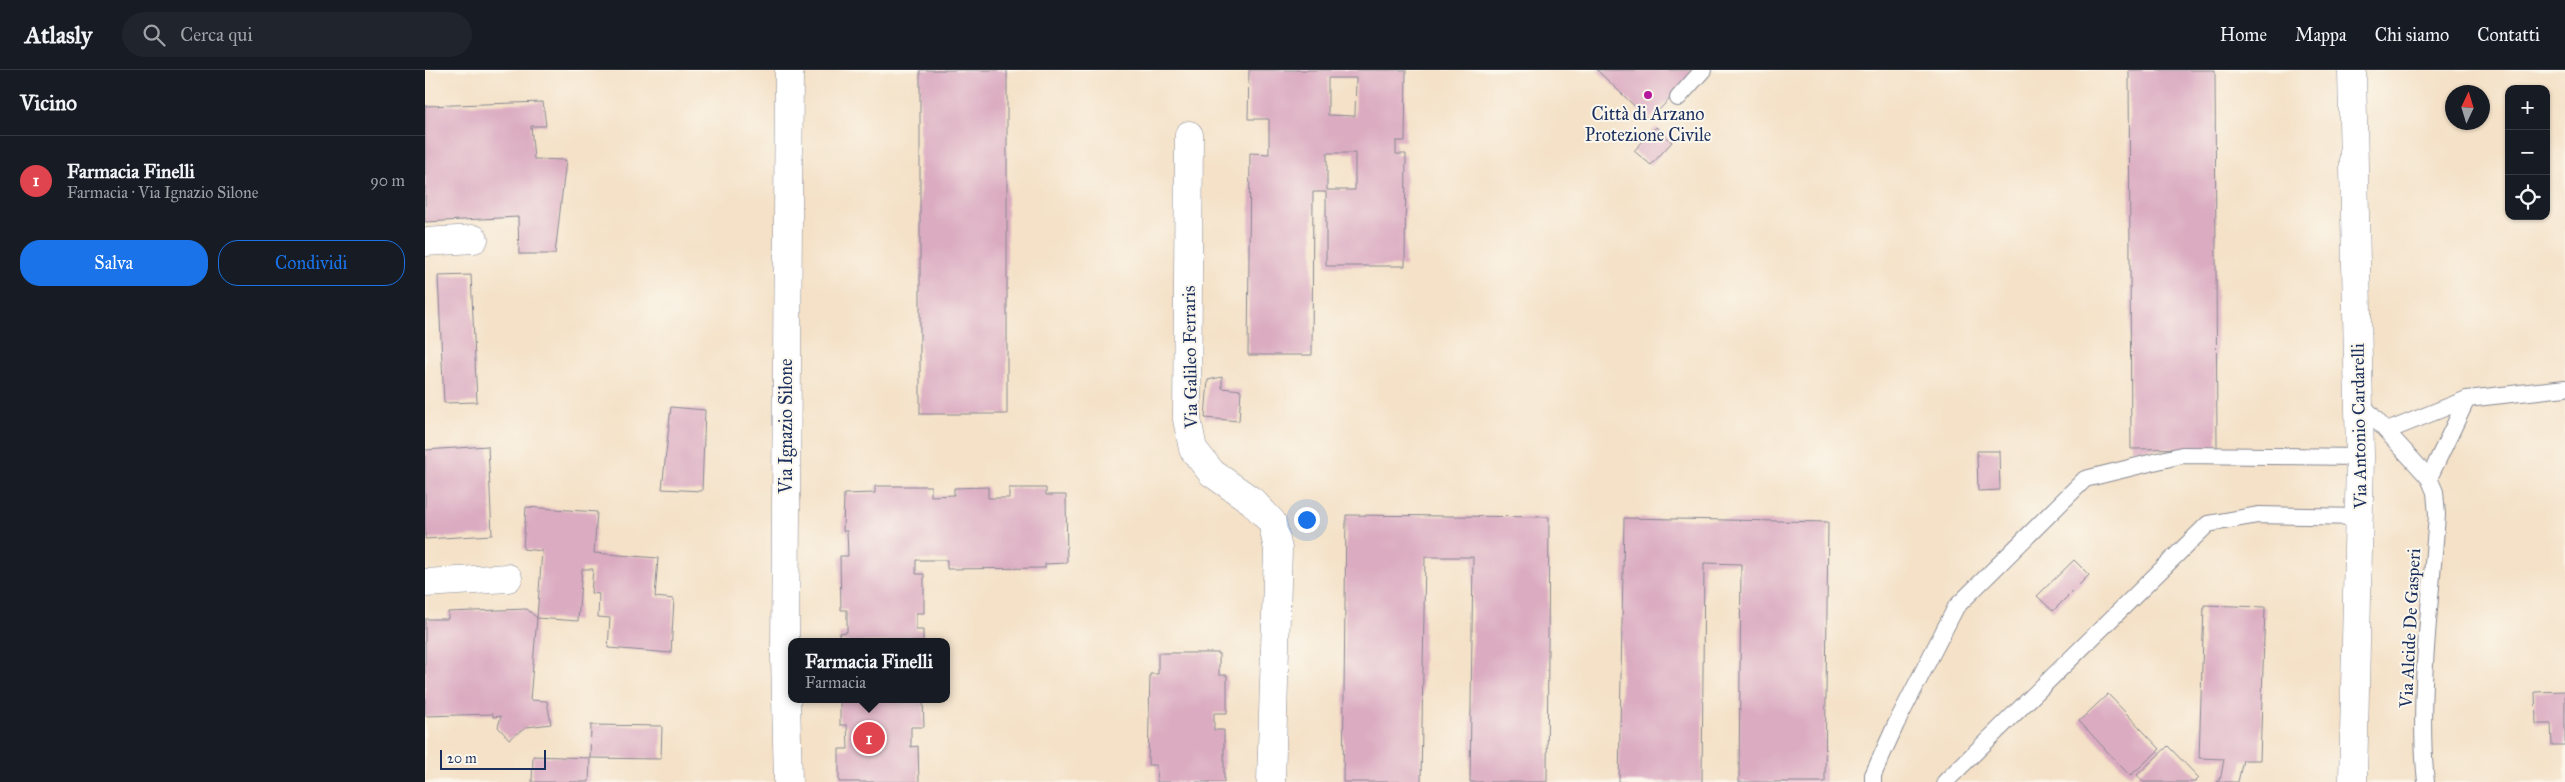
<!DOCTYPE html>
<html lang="it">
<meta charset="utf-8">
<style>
body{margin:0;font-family:"IM FELL Great Primer",serif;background:#20242c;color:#f1f3f6}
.controls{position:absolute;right:15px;top:15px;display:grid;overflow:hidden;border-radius:10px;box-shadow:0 1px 4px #0004}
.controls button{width:45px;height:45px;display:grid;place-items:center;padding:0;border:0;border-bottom:1px solid #363941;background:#171b24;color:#f1f3f6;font:25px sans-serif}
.compass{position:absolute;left:2020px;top:15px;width:45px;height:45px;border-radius:50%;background:#171b24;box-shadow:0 1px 4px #0004;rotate:4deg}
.scale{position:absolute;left:15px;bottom:12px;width:106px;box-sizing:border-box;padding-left:5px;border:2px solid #1b2f5e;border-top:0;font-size:14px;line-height:18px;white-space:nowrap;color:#1b2f5e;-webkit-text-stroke:4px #fbf7ec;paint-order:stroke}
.you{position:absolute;left:881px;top:449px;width:18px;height:18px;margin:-12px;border:4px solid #fff;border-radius:50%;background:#1a73e8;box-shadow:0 0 0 8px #1a73e833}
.badge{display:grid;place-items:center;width:32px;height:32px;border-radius:50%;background:#1a73e8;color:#fff;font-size:16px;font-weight:700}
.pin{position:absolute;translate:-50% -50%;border:2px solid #fff;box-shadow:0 1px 5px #0006}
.popup{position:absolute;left:363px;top:568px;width:162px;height:65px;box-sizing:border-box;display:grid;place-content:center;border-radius:10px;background:#171b24;filter:drop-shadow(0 1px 4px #0005);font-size:16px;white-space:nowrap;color:#9ea1a6}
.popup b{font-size:19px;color:#f1f3f6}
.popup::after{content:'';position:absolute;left:50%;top:100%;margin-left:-10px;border:10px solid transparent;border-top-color:#171b24}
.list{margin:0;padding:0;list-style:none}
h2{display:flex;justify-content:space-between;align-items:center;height:65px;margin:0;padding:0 20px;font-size:21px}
h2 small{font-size:16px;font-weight:400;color:#9ea1a6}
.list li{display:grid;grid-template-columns:32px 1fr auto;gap:15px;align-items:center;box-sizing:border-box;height:90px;padding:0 20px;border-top:1px solid #363941}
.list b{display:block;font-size:19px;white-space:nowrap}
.list p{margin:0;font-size:16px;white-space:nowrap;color:#9ea1a6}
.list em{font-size:16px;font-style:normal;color:#9ea1a6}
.actions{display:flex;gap:10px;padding:15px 20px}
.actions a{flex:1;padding:11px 0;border:1px solid #1a73e8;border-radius:20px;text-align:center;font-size:18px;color:#1a73e8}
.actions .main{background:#1a73e8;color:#fff}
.icon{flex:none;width:28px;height:28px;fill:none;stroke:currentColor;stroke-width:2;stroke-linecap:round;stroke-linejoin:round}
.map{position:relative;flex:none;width:2140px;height:712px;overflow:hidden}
header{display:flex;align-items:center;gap:30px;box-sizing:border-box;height:70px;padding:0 25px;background:#171b24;border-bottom:1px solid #363941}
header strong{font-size:24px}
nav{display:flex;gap:28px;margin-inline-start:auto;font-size:18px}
.search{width:350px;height:45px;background:#20242c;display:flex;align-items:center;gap:12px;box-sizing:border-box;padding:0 18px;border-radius:28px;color:#9ea1a6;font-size:19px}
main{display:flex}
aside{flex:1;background:#171b24}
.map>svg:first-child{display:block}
.building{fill:#dbacc1;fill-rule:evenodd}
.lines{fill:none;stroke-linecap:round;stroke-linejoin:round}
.lane-casing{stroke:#888892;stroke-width:18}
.street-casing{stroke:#888892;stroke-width:29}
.lane{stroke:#fff;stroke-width:16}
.street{stroke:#fff;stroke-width:28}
.poi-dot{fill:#b5179e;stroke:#fbf7ec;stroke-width:2}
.labels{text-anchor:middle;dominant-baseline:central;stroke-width:4;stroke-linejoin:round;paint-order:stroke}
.poi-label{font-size:18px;fill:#1b2f5e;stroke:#fbf7ec}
.street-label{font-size:18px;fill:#1b2f5e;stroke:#fbf7ec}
</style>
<header>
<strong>Atlasly</strong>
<div class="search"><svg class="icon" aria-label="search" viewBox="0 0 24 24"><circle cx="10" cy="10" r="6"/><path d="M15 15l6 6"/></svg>Cerca qui</div>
<nav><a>Home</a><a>Mappa</a><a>Chi siamo</a><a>Contatti</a></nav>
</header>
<main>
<aside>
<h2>Vicino<small></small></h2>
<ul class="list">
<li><span class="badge" style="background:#e0444e">1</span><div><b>Farmacia Finelli</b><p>Farmacia · Via Ignazio Silone</p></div><em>90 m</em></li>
</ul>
<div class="actions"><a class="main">Salva</a><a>Condividi</a></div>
</aside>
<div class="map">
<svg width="2140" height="712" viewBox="0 0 2140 712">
<rect width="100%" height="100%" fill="#fbf7ec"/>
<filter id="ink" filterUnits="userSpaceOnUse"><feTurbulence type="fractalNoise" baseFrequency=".02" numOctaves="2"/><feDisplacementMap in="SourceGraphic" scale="10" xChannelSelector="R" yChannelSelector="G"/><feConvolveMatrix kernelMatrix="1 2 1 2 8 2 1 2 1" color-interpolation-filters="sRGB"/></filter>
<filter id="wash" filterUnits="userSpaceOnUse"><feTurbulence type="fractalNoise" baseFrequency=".0096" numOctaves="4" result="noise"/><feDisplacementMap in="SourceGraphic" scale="20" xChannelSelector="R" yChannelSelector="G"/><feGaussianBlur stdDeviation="1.12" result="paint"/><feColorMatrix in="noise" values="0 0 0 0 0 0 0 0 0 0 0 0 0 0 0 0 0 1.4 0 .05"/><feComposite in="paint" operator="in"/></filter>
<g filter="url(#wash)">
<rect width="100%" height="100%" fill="#f4e1c7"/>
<g id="blocks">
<!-- building -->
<g class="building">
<rect x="495" y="0" width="87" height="344"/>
<path d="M824,0h157l-1,71h-9v13h10l-1,112h-79v-74h-13l-1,163h-64l2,-202 19,1v-35h-21zM903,8h28l-1,38 -27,-1zM902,83h28v37h-28z"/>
<path d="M1172,0h101l-49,50z"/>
<path d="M1704,0h86l2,378 -86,1z"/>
<path d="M118,32l3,24h-15l3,33 32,1 -11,94h-36l-1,-37 -93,5v-116z"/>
<path d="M1231,57l16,15 -21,23 -17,-14z"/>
<path d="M46,205l6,127 -33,1 -6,-127z"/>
<path d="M797,307v11l19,2 -2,31 -34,-3 3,-38z"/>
<path d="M246,337l34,3 -3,81 -40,-2z"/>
<path d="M63,376l4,89 -67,4v-89z"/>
<path d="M1552,381h22l1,39 -22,1z"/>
<path d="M450,416h56v10l23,-1v-7l34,-1v11h21v-10h37v7h20l1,68 -22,1v4l-98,1v-9h-31v14h8v39h-8v17h7v12h-84v-9l8,-1v-22h-6l-1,-54h8l-1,-25h-4l1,-37 31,-1z"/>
<path d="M101,437l71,5 -3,41 64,5 -3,39 19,2 -3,54 -63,-5 2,-30 -12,-1 1,-23 -8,-1 2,-24h-11l-4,52 -41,-3 -7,82 17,1 4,23 -24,3 -18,12 -11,-12 3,-11 -8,1v-3l-68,2v-97h23v-7l79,-3 10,9 5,-67 -19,-2z"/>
<path d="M921,445l203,2 -2,265h-77l3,-225h-48l-4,225h-78z"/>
<path d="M1199,448l204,4 -3,260h-86l2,-218 -37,-1 -2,219h-83z"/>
<path d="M1649,490l15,15 -36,36 -16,-15z"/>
<path d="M1779,535l61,2 -5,153h-17l-5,22h-21l4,-6 3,-17 -25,-1z"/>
<path d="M733,583h61v22h8v38h-13v17h10v52h-67l-1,-17h-8l2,-91h8z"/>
<path d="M2140,621v54h-13l-1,-21h-15l-1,-32z"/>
<path d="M1683,624l52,55 -30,27 -51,-55z"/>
<path d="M415,629h83l1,28h-13v20l7,-1 1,36h-80v-33h9l-1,-24h-7z"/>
<path d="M166,655l71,1 -1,33 -71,-1z"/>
<path d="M1743,676l31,32 -4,4h-52l-6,-7z"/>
<path d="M108,686l57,2 -1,24h-57z"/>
</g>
</g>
</g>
<g filter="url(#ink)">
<use href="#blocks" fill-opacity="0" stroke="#888892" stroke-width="1"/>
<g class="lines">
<!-- lane casing -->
<g class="lane-casing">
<g id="lane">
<path d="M1253,28l25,-28"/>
<path d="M1934,331l70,77 6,14 2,23c-6,85 -20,184 -11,267"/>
<path d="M1962,361l80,-32 98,-11"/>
<path d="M2004,408l38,-79"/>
<path d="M1448,712v-7l23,-51 60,-117 129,-128 97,-24 178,2"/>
<path d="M1520,712l263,-258 50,-9 102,2"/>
</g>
</g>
<!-- street casing -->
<g class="street-casing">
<g id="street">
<path d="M1927,0l8,387 -7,325"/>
<path d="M764,65l-2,284 6,30 19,24 40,28 20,21 6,27 -7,233"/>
<path d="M0,172l49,-3"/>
<path d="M0,513l83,-5"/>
<path d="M363,712l-3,-126 4,-586"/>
</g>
</g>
<!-- lane -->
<use href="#lane" class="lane"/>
<!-- street -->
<use href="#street" class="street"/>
</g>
</g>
<!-- markers -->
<circle class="poi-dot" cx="1223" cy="25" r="5"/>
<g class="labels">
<!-- poi labels -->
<g class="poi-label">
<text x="1223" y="44">Città di Arzano<tspan x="1223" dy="21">Protezione Civile</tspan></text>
</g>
<!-- street labels -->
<g class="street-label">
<text transform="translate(765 287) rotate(-91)">Via Galileo Ferraris</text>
<text transform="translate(361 356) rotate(-90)">Via Ignazio Silone</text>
<text transform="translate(1934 356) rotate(-91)">Via Antonio Cardarelli</text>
<text transform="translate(1985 558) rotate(-87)">Via Alcide De Gasperi</text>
</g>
</g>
</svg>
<div class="controls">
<button>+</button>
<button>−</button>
<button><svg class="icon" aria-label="locate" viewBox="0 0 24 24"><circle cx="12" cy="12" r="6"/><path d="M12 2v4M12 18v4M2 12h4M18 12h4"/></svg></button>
</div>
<svg class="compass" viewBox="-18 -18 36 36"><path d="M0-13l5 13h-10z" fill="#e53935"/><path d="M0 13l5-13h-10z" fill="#9ea1a6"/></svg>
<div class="scale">20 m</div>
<div class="you"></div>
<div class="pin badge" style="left:444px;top:668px;background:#e0444e">1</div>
<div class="popup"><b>Farmacia Finelli</b>Farmacia</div>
</div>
</main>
